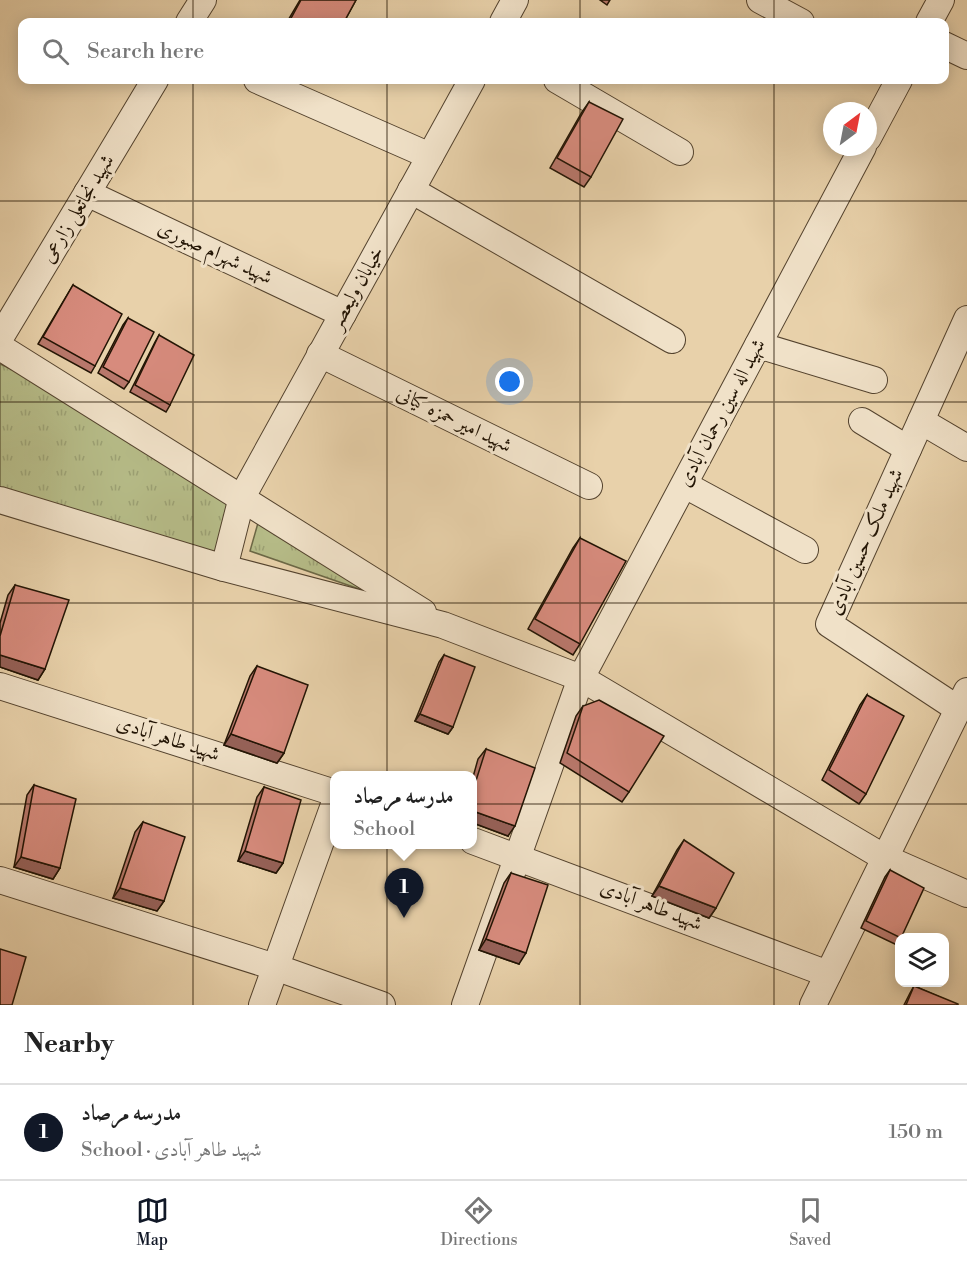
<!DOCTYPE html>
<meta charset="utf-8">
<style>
body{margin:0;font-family:"Libre Bodoni",Amiri,serif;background:#f6f6f6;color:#222}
.controls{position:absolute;right:18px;bottom:18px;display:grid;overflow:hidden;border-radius:12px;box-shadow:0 3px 15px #0003}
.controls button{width:54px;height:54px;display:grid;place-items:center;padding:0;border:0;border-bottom:2px solid #e0e0e0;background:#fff;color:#222;font:30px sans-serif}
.compass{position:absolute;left:823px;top:102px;width:54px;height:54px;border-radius:50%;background:#fff;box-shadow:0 3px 15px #0003;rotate:32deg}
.you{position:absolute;left:510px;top:382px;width:21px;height:21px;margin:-15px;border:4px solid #fff;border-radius:50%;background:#1a73e8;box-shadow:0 0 0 9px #1a73e833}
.badge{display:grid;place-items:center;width:39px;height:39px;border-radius:50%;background:#111827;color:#fff;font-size:20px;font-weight:700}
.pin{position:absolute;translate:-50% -50px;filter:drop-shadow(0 2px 3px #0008)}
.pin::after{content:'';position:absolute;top:32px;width:21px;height:18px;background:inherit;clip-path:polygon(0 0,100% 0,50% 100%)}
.popup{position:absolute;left:330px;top:771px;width:147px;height:78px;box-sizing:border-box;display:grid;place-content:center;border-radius:12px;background:#fff;filter:drop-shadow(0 2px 4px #0005);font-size:20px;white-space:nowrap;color:#767676}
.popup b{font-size:22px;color:#222}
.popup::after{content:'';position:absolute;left:50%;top:100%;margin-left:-12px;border:12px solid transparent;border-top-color:#fff}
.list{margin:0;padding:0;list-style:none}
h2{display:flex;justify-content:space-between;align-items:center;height:78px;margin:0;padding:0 24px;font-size:26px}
h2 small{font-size:20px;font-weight:400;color:#767676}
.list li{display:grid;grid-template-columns:39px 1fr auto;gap:18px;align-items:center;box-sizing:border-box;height:96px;padding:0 24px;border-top:2px solid #e0e0e0}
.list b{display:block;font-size:22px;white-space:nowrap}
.list p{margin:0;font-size:20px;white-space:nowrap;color:#767676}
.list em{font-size:20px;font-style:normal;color:#767676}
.icon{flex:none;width:33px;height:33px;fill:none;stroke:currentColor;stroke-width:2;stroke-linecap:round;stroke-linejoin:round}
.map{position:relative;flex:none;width:967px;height:1005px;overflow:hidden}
.search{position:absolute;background:#fff;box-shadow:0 3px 15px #0003;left:18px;right:18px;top:18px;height:66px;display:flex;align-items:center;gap:15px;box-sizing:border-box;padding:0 21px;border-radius:12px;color:#767676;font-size:22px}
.sheet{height:174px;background:#fff}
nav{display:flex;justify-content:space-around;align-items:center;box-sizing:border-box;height:84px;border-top:2px solid #e0e0e0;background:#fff;font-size:16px;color:#767676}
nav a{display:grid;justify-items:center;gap:3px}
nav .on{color:#111827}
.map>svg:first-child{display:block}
.grass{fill:url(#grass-tufts);stroke:#6c6846;stroke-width:1.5}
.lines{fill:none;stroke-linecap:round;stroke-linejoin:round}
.minor-casing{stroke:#54432e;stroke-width:28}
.minor{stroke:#f0e1c8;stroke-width:26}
.wall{fill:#b9786c;stroke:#221404;stroke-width:1.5}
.shaded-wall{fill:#966158;stroke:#221404;stroke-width:1.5}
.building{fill:#d78b7d;stroke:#221404;stroke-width:1.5}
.grid{fill:none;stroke:#221404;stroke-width:1.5;stroke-opacity:0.55}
.labels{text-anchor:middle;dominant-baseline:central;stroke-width:6;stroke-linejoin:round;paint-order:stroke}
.street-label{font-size:20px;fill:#221404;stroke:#f0e1c8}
</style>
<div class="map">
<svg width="967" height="1005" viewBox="0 0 967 1005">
<defs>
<pattern id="grass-tufts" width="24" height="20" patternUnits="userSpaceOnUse" patternTransform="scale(1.5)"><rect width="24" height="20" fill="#b6bc88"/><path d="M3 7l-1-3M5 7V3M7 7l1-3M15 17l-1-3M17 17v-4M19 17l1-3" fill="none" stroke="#9ca174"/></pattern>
</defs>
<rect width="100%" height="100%" fill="#e8d1aa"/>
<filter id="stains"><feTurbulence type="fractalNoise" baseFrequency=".00333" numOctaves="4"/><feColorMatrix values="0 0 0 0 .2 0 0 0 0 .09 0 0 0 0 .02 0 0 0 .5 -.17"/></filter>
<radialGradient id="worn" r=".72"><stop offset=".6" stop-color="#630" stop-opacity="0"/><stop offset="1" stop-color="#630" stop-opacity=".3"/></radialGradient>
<!-- grass -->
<g class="grass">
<path d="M0,364l31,14 199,123 -14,58 -216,-68z"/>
<path d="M258,523l127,75 -135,-47z"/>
</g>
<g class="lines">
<!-- minor casing -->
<g class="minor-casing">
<g id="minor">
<path d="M760,0l41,22"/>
<path d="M189,22l14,-22"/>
<path d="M503,22l12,-22"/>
<path d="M929,22l12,-22"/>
<path d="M944,45l23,11"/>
<path d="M257,80l173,76"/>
<path d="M557,80l123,72"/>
<path d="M868,138l31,-58"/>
<path d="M411,190l261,150"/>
<path d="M87,193l256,121"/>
<path d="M0,338l155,-258"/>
<path d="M758,345l116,35"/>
<path d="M0,347l423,265"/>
<path d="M320,354l269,132"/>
<path d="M862,421l46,28"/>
<path d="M921,421l46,27"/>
<path d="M685,485l120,65"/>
<path d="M0,500l224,68 219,57 138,53 304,180 82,36"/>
<path d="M224,568l18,-71 230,-417"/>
<path d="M0,686l335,107"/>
<path d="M958,709l-129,-85 138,-305"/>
<path d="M473,841l355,133"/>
<path d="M0,880l275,87 107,38"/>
<path d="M262,1005l73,-203"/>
<path d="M465,1005l116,-327 282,-531"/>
<path d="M813,1005l154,-314"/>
</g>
</g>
<!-- minor -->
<use href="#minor" class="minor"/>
</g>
<!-- wall -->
<g class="wall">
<path d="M300,0h56l-12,22h-57z"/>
<path d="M600,0h10l-3,5z"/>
<path d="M589,102l2,75 -7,10 -34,-19 32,-56z"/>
<path d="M73,285l22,81 -4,7 -53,-29z"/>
<path d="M128,318l1,64 -5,7 -26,-16 25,-48z"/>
<path d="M159,335l11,70 -4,7 -36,-20 25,-50z"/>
<path d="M580,538v106l-7,11 -45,-26 45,-81z"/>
<path d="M15,585l30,84 -7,11 -38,-13v-44l8,-28z"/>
<path d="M444,655l9,72 -5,7 -33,-13 24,-59z"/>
<path d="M257,666l27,87 -7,10 -53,-18 26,-69z"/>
<path d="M867,695l-1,99 -7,10 -37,-24 38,-75z"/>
<path d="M583,706l46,86 -7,10 -62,-39 16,-47z"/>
<path d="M486,749l22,87 -35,-13v-46l5,-18z"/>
<path d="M34,785l26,83 -7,11 -39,-12 13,-72z"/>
<path d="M264,787l19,76 -7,10 -38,-12 19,-64z"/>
<path d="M143,822l21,79 -7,10 -44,-13 22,-66z"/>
<path d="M684,840l32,68 -7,10 -57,-22 25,-46z"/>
<path d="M890,870l11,68h-1v2l-3,5 -36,-17 24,-51z"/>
<path d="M511,873l8,91 -40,-14 25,-67z"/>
<path d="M914,986l44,19h-54l6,-12z"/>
</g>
<!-- shaded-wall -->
<g class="shaded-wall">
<path d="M0,655l45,14 -7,11 -38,-13z"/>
<path d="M420,714l33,13 -5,7 -33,-13z"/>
<path d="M231,734l53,19 -7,10 -53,-18z"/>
<path d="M473,811l42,15 -7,10 -35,-13z"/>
<path d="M245,851l38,12 -7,10 -38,-12z"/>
<path d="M21,857l39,11 -7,11 -39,-12z"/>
<path d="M659,886l57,22 -7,10 -57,-22z"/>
<path d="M120,888l44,13 -7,10 -44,-13z"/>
<path d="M486,939l40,14 -7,11 -40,-14z"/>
</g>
<!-- building -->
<g class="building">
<path d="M301,0h55l-12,22h-55z"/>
<path d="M589,102l34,17 -32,58 -34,-19z"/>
<path d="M73,285l49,29 -27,52 -52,-29z"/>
<path d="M128,318l26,14 -25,50 -26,-15z"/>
<path d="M159,335l35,20 -24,50 -35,-20z"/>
<path d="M580,538l46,23 -46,83 -45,-25z"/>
<path d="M15,585l54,15 -24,69 -45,-14v-19z"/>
<path d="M444,655l31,12 -22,60 -33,-13z"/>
<path d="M257,666l51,19 -24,68 -53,-19z"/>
<path d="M867,695l37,21 -38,78 -37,-24z"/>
<path d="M599,700l65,36 -35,56 -62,-39 16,-47z"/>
<path d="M486,749l49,19 -20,58 -42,-15v-21z"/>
<path d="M34,785l42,14 -16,69 -39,-11z"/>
<path d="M264,787l37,13 -18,63 -38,-12z"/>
<path d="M143,822l42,15 -21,64 -44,-13z"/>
<path d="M684,840l50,33 -18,35 -57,-22z"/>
<path d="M890,870l34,18 -23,50 -35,-17z"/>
<path d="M511,873l37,12 -22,68 -40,-14z"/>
<path d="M0,949l26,8 -14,48h-12z"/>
<path d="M914,986l44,18v1h-52z"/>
</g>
<!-- grid -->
<path class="grid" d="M193,0v22M387,0v22M580,0v22M774,0v22M193,80v925M387,80v925M580,80v925M774,80v925M0,201h967M0,402h967M0,603h967M0,804h967"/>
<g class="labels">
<!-- street labels -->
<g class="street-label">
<text transform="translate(78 209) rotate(-59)">شهید نجاتعلی زارعی</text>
<text transform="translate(215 253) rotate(25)">شهید شهرام صبوری</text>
<text transform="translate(357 288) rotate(-61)">خیابان ولیعصر</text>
<text transform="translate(722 413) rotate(-62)">شهید اله سین رحمان آبادی</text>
<text transform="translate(454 420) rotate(26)">شهید امیر حمزه کیانی</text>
<text transform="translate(866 542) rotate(-66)">شهید ملک حسین آبادی</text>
<text transform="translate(168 739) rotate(18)">شهید طاهر آبادی</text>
<text transform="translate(651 906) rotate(21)">شهید طاهر آبادی</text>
</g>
</g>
<rect width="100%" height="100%" filter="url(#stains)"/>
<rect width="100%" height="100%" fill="url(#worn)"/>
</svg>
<div class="controls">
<button><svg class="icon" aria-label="layers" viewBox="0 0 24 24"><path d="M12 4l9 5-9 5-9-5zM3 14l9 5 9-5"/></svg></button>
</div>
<svg class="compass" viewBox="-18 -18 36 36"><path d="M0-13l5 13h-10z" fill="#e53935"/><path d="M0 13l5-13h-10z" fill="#767676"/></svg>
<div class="you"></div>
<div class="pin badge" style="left:404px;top:918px">1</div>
<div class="popup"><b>مدرسه مرصاد</b>School</div>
<div class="search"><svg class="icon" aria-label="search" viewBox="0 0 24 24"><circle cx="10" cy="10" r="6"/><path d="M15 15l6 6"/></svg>Search here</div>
</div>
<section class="sheet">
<h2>Nearby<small></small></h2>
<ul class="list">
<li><span class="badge">1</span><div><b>مدرسه مرصاد</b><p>School · شهید طاهر آبادی</p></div><em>150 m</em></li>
</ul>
</section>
<nav>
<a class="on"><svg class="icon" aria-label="map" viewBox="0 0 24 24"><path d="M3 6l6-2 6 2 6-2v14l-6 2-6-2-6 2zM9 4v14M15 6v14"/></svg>Map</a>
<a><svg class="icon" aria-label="directions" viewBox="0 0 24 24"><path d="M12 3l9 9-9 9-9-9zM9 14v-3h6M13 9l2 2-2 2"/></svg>Directions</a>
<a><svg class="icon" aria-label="saved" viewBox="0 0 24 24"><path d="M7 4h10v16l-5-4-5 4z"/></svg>Saved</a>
</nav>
